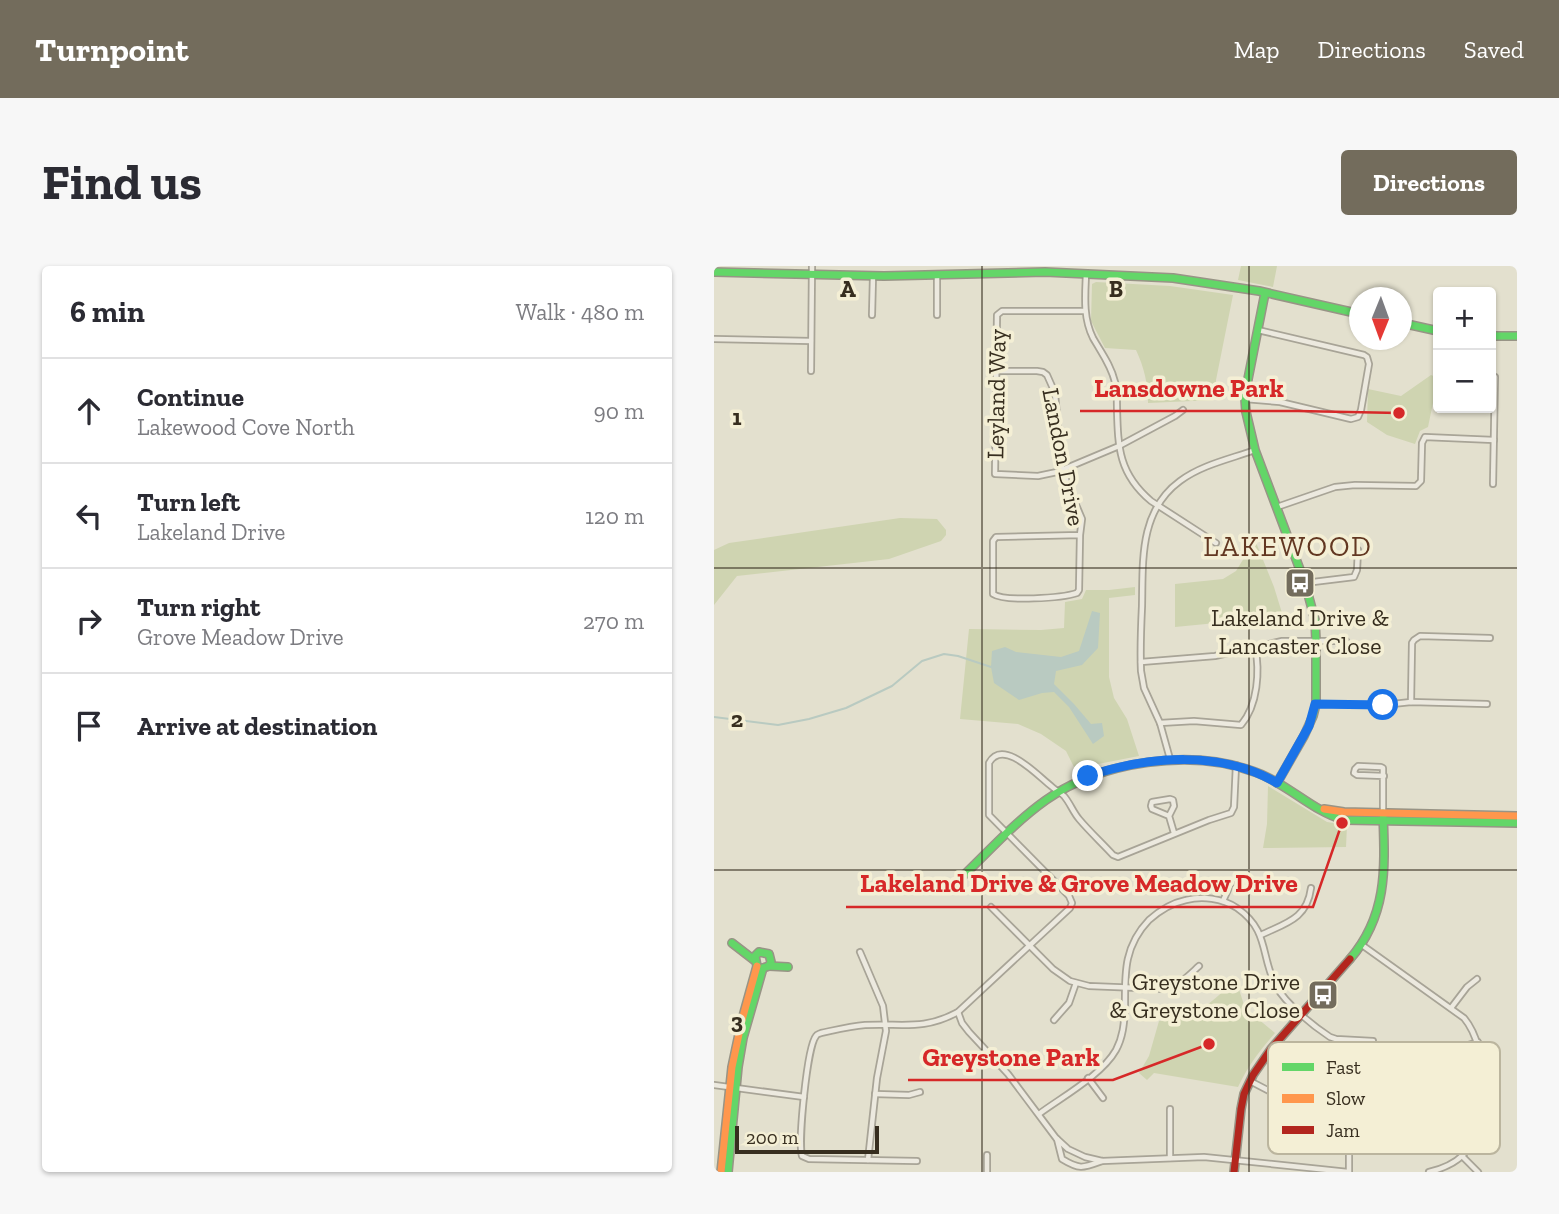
<!DOCTYPE html>
<meta charset="utf-8">
<style>
body{margin:0;font-family:"Zilla Slab",serif;background:#f7f7f7;color:#2b2b33}
.controls{position:absolute;right:21px;top:21px;display:grid;overflow:hidden;border-radius:7px;box-shadow:0 2px 5px #0004}
.controls button{width:63px;height:63px;display:grid;place-items:center;padding:0;border:0;border-bottom:2px solid #e1e1e2;background:#fff;color:#2b2b33;font:35px sans-serif}
.compass{position:absolute;left:635px;top:21px;width:63px;height:63px;border-radius:50%;background:#fff;box-shadow:0 2px 5px #0004;rotate:181deg}
.scale{position:absolute;left:21px;bottom:18px;width:144px;box-sizing:border-box;padding-left:7px;border:4px solid #372e1f;border-top:0;font-size:19px;line-height:24px;white-space:nowrap;color:#372e1f;-webkit-text-stroke:5px #f4efd5;paint-order:stroke}
.stop{position:absolute;width:21px;height:21px;margin:-16px;border:5px solid #1a73e8;border-radius:50%;background:#fff}
.stop.end{background:#1a73e8;border-color:#fff;box-shadow:0 2px 7px #0008}
.list{margin:0;padding:0;list-style:none}
h2{display:flex;justify-content:space-between;align-items:center;height:91px;margin:0;padding:0 28px;font-size:30px}
h2 small{font-size:23px;font-weight:400;color:#7c7c81}
.list li{display:grid;grid-template-columns:46px 1fr auto;gap:21px;align-items:center;box-sizing:border-box;height:105px;padding:0 28px;border-top:2px solid #e1e1e2}
.list b{display:block;font-size:26px;white-space:nowrap}
.list p{margin:0;font-size:23px;white-space:nowrap;color:#7c7c81}
.list em{font-size:23px;font-style:normal;color:#7c7c81}
.icon{flex:none;width:38px;height:38px;fill:none;stroke:currentColor;stroke-width:2;stroke-linecap:round;stroke-linejoin:round}
.map{position:relative;flex:none;width:803px;height:906px;overflow:hidden;border-radius:7px}
header{display:flex;align-items:center;gap:42px;box-sizing:border-box;height:98px;padding:0 35px;background:#736c5c;color:#fff}
header strong{font-size:33px}
nav{display:flex;gap:38px;margin-inline-start:auto;font-size:24px}
.intro{display:flex;align-items:center;justify-content:space-between;box-sizing:border-box;height:168px;padding:0 42px}
h1{margin:0;font-size:49px}
.button{padding:18px 32px;border-radius:7px;background:#736c5c;color:#fff;font-size:24px;font-weight:700}
main{display:flex;gap:42px;padding:0 42px}
aside{flex:1;background:#fff;border-radius:7px;box-shadow:0 2px 5px #0004}
.map>svg:first-child{display:block}
.green{fill:#cfd4b1}
.water{fill:#b9cac1}
.lines{fill:none;stroke-linecap:round;stroke-linejoin:round}
.stream{stroke:#b9cac1;stroke-width:2}
.street-casing{stroke:#a8a497;stroke-width:8}
.fast-casing{stroke:#989486;stroke-width:10}
.slow-casing{stroke:#989486;stroke-width:10}
.jam-casing{stroke:#989486;stroke-width:10}
.street{stroke:#ece9df;stroke-width:4.5}
.fast{stroke:#63d668;stroke-width:7}
.slow{stroke:#ff974d;stroke-width:7}
.jam{stroke:#b3261e;stroke-width:7}
.route{stroke:#1a73e8;stroke-width:9}
.grid{fill:none;stroke:#372e1f;stroke-width:2;stroke-opacity:0.55}
.labels{text-anchor:middle;dominant-baseline:central;stroke-width:7;stroke-linejoin:round;paint-order:stroke}
.street-label{font-size:24px;fill:#372e1f;stroke:#f4efd5}
.poi-label{font-size:24px;fill:#372e1f;stroke:#f4efd5}
.quarter-label{font-size:28px;letter-spacing:2px;fill:#623721;stroke:#f4efd5}
.key{fill:#f4efd5;stroke:#bbb59e;stroke-width:2}
.key-label{font-size:19px;fill:#372e1f}
.grid-label{font-size:23px;text-anchor:middle;font-weight:bold;fill:#372e1f;stroke:#f4efd5;stroke-width:7;stroke-linejoin:round;paint-order:stroke}
.leader{fill:none;stroke:#d62828;stroke-width:2.5}
.callout-dot{fill:#d62828;stroke:#f4efd5;stroke-width:2.5}
.callout-label{font-size:26px;text-anchor:middle;font-weight:bold;fill:#d62828;stroke:#f4efd5;stroke-width:7;stroke-linejoin:round;paint-order:stroke}
</style>
<header>
<strong>Turnpoint</strong>
<nav><a>Map</a><a>Directions</a><a>Saved</a></nav>
</header>
<div class="intro"><h1>Find us</h1><a class="button">Directions</a></div>
<main>
<aside>
<h2>6 min<small>Walk · 480 m</small></h2>
<ul class="list">
<li><svg class="icon" aria-label="ahead" viewBox="0 0 24 24"><path d="M12 20V5M6 11l6-6 6 6"/></svg><div><b>Continue</b><p>Lakewood Cove North</p></div><em>90 m</em></li>
<li><svg class="icon" aria-label="left" viewBox="0 0 24 24"><path d="M17 20v-9H6M10 6l-5 5 5 5"/></svg><div><b>Turn left</b><p>Lakeland Drive</p></div><em>120 m</em></li>
<li><svg class="icon" aria-label="right" viewBox="0 0 24 24"><path d="M7 20v-9h11M14 6l5 5-5 5"/></svg><div><b>Turn right</b><p>Grove Meadow Drive</p></div><em>270 m</em></li>
<li><svg class="icon" aria-label="arrive" viewBox="0 0 24 24"><path d="M6 21V4h12l-3 4 3 4H6"/></svg><div><b>Arrive at destination</b></div></li>
</ul>
</aside>
<div class="map">
<svg width="803" height="906" viewBox="0 0 803 906">
<rect width="100%" height="100%" fill="#e3e0ce"/>
<!-- green -->
<g class="green">
<path d="M527,0h36l-4,21 -35,-7z"/>
<path d="M382,16l74,4 63,9 -17,85 -1,20 -67,3c0,-19 -4,-36 -12,-53l-31,-2 -14,-27 1,-37z"/>
<path d="M717,109l7,3 -1,24 -4,1 -5,24 -8,4 -5,13 -28,-9 -20,-13 1,-33 33,7z"/>
<path d="M186,252l37,1 9,11v5l-5,6 -52,18 -152,17 -23,29v-55l15,-7z"/>
<path d="M541,274l19,47 8,26 -76,11 -31,3v-43l48,-5 13,-8z"/>
<path d="M421,321v8l-26,3v79l5,21 13,21 12,37 -41,8 -21,9 -11,-22 -25,-17 -23,-10 -58,-5 9,-90 72,1 23,-2 1,-26 17,-3 4,-9h23z"/>
<path d="M554,520l59,36 20,3 -1,22 -83,1 4,-24z"/>
<path d="M522,714l9,28 30,25c-15,17 -27,33 -37,54l-84,-14 -7,7 -8,-7 10,-17 10,-35c36,-1 52,-19 77,-41z"/>
</g>
<!-- water -->
<path class="water" d="M378,345l8,2 -2,35 -16,17 -26,6 -2,13 20,20 17,20 11,-1 2,13 -11,8 -24,-37 -15,-15 -12,1 -23,7 -25,-17 -3,-16 1,-16 13,-4 11,5 45,5 18,-6z"/>
<g class="lines">
<!-- stream -->
<path class="stream" d="M0,451l64,8 31,-6 37,-11 46,-22 30,-25 22,-7 14,2 33,11"/>
<!-- street casing -->
<g class="street-casing">
<g id="street">
<path d="M372,8c-1,22 -3,44 7,64 8,14 18,27 22,44 2,8 2,18 2,27 1,39 2,65 34,92l65,42"/>
<path d="M371,45h-83l-5,4 -2,159 43,2 19,-4 62,-26 56,-30 8,-6"/>
<path d="M158,49l1,-39"/>
<path d="M223,49v-39"/>
<path d="M0,73l97,2"/>
<path d="M97,105l1,-105"/>
<path d="M282,105h41l6,1 4,3 8,18 6,71 7,22 14,33 -2,16 -1,55 -2,3c-15,5 -72,9 -84,1v-53l3,-4 84,-2"/>
<path d="M777,110l4,1 -2,107"/>
<path d="M531,133l35,3 71,17 7,-2 3,-7 8,-46 -2,-7 -3,-2 -106,-25"/>
<path d="M563,241l58,-20 20,-2 61,1 5,-5 1,-38 3,-6 69,3"/>
<path d="M591,317l49,-6 3,-7 1,-20"/>
<path d="M427,396l74,-6 67,-15h64"/>
<path d="M697,436l1,-59 2,-3 6,-4 70,2"/>
<path d="M602,438l67,1 28,-3 76,2"/>
<path d="M446,457l34,-2 47,4c17,-20 19,-54 14,-79"/>
<path d="M456,493l-10,-36 -16,-35 -3,-17c-1,-22 0,-44 1,-65 1,-45 -3,-95 38,-125 21,-16 50,-22 75,-31"/>
<path d="M669,547v-45l-2,-1 -23,-1 -3,3 -1,4 3,2 27,1"/>
<path d="M455,550l5,-10 -1,-6 -3,-1 -18,3 -1,4 1,3 17,7 5,17"/>
<path d="M509,635l8,-18"/>
<path d="M277,641l62,62 17,12 19,5 75,3c15,-3 24,-13 35,-23"/>
<path d="M547,669c25,-12 46,-16 50,-47"/>
<path d="M648,679l102,73c26,31 26,108 -1,137 -9,9 -22,14 -34,17"/>
<path d="M146,686l23,54 3,25 -9,47 -9,82"/>
<path d="M737,742l16,-21 10,-8"/>
<path d="M244,746l4,11 7,9 39,42 48,64 12,11 17,8 17,4 102,-4 144,15"/>
<path d="M340,754l15,-17 7,-20"/>
<path d="M744,782l20,-6"/>
<path d="M374,812l15,20"/>
<path d="M536,815l29,15"/>
<path d="M0,819l90,12"/>
<path d="M161,828l34,1 11,-3"/>
<path d="M456,843v49"/>
<path d="M325,848c23,-17 63,-39 77,-64 7,-13 8,-26 9,-41 0,-34 -2,-62 24,-89 10,-9 23,-17 37,-20 16,-4 36,-2 51,8 33,23 23,48 39,78 10,18 37,40 54,51l6,2 37,2"/>
<path d="M343,873l5,20c18,11 21,9 40,2"/>
<path d="M748,890l16,16"/>
<path d="M203,895l-108,-2 -7,-3c-4,-15 5,-109 14,-120 1,-2 3,-2 5,-3 14,-3 30,-7 44,-8 37,-2 58,6 93,-13l112,-104 2,-5 -3,-7 -80,-81v-52c14,-26 50,14 62,23 4,4 9,6 13,10 6,7 9,16 15,23 10,12 23,24 34,36l5,2 91,-37 22,-7 3,-6 2,-42"/>
<path d="M273,906v-17"/>
<path d="M635,906v-64l61,-4"/>
</g>
</g>
<!-- fast casing -->
<g class="fast-casing">
<g id="fast">
<path d="M0,6l170,4 161,-4 128,6 86,13 101,23"/>
<path d="M551,27l-17,86 -3,20 1,13 9,38 50,133 10,37 1,21v63l-3,12 -9,20 -27,47"/>
<path d="M688,57l36,8"/>
<path d="M777,70h26"/>
<path d="M249,610c27,-26 52,-54 83,-76 56,-39 145,-52 209,-28 32,11 57,39 89,48l173,3"/>
<path d="M18,677l22,17"/>
<path d="M636,693c38,-44 35,-92 33,-146"/>
<path d="M43,700l-2,-10 4,-4 10,2 2,8 -2,4 -6,2"/>
<path d="M55,700l19,1"/>
<path d="M14,906l10,-105 5,-29 20,-70"/>
</g>
</g>
<!-- slow casing -->
<g class="slow-casing">
<g id="slow">
<path d="M610,543l20,3 173,4"/>
<path d="M7,906l11,-105 10,-47 15,-54"/>
</g>
</g>
<!-- jam casing -->
<g class="jam-casing">
<path id="jam" d="M520,906l7,-63 3,-15 9,-19 18,-26 79,-90"/>
</g>
<!-- street -->
<use href="#street" class="street"/>
<!-- fast -->
<use href="#fast" class="fast"/>
<!-- slow -->
<use href="#slow" class="slow"/>
<!-- jam -->
<use href="#jam" class="jam"/>
</g>
<g class="lines">
<!-- route -->
<path class="route" d="M374,510c61,-20 133,-26 189,7l32,-57 6,-22 68,1"/>
</g>
<!-- grid -->
<path class="grid" d="M268,0v906M535,0v906M0,302h803M0,604h803"/>
<!-- icons -->
<defs>
<g id="bus-square" transform="scale(1.575)"><rect x="-9" y="-9" width="18" height="18" rx="4" fill="#736c5c" stroke="#f4efd5"/><path d="M-5-6H5V4H4V6H2V4H-2V6H-4V4H-5ZM-3.5-4V0h7V-4ZM-3.5 1.2v1.5H-2V1.2ZM2 1.2v1.5H3.5V1.2Z" fill="#fff"/></g>
</defs>
<g fill-rule="evenodd">
<use href="#bus-square" x="586" y="317"/>
<use href="#bus-square" x="609" y="729"/>
</g>
<g class="labels">
<!-- street labels -->
<g class="street-label">
<text transform="translate(282 128) rotate(-89)">Leyland Way</text>
<text transform="translate(350 191) rotate(79)">Landon Drive</text>
</g>
<!-- poi labels -->
<g class="poi-label">
<text x="586" y="351">Lakeland Drive &amp;<tspan x="586" dy="28">Lancaster Close</tspan></text>
<text x="586" y="715" text-anchor="end">Greystone Drive<tspan x="586" dy="28">&amp; Greystone Close</tspan></text>
</g>
<!-- quarter labels -->
<g class="quarter-label">
<text x="574" y="280">LAKEWOOD</text>
</g>
</g>
<!-- legend -->
<rect x="554" y="776" width="232" height="112" rx="10" class="key"/>
<rect x="568" y="797" width="32" height="8" fill="#63d668"/>
<rect x="568" y="828" width="32" height="9" fill="#ff974d"/>
<rect x="568" y="860" width="32" height="8" fill="#b3261e"/>
<g class="key-label">
<text x="612" y="808">Fast</text>
<text x="612" y="839">Slow</text>
<text x="612" y="871">Jam</text>
</g>
<g class="grid-label">
<text x="134" y="31">A</text>
<text x="402" y="31">B</text>
<text x="23" y="159">1</text>
<text x="23" y="461">2</text>
<text x="23" y="763">3</text>
</g>
<!-- callouts -->
<path class="leader" d="M685 147L584 145H366M628 557L599 641H132M495 778L399 814H194"/>
<g class="callout-dot">
<circle cx="685" cy="147" r="7"/>
<circle cx="628" cy="557" r="7"/>
<circle cx="495" cy="778" r="7"/>
</g>
<g class="callout-label">
<text x="475" y="131">Lansdowne Park</text>
<text x="365" y="626">Lakeland Drive &amp; Grove Meadow Drive</text>
<text x="297" y="800">Greystone Park</text>
</g>
</svg>
<div class="controls">
<button>+</button>
<button>−</button>
</div>
<svg class="compass" viewBox="-18 -18 36 36"><path d="M0-13l5 13h-10z" fill="#e53935"/><path d="M0 13l5-13h-10z" fill="#7c7c81"/></svg>
<div class="scale">200 m</div>
<div class="stop" style="left:669px;top:439px"></div>
<div class="stop end" style="left:374px;top:510px"></div>
</div>
</main>
